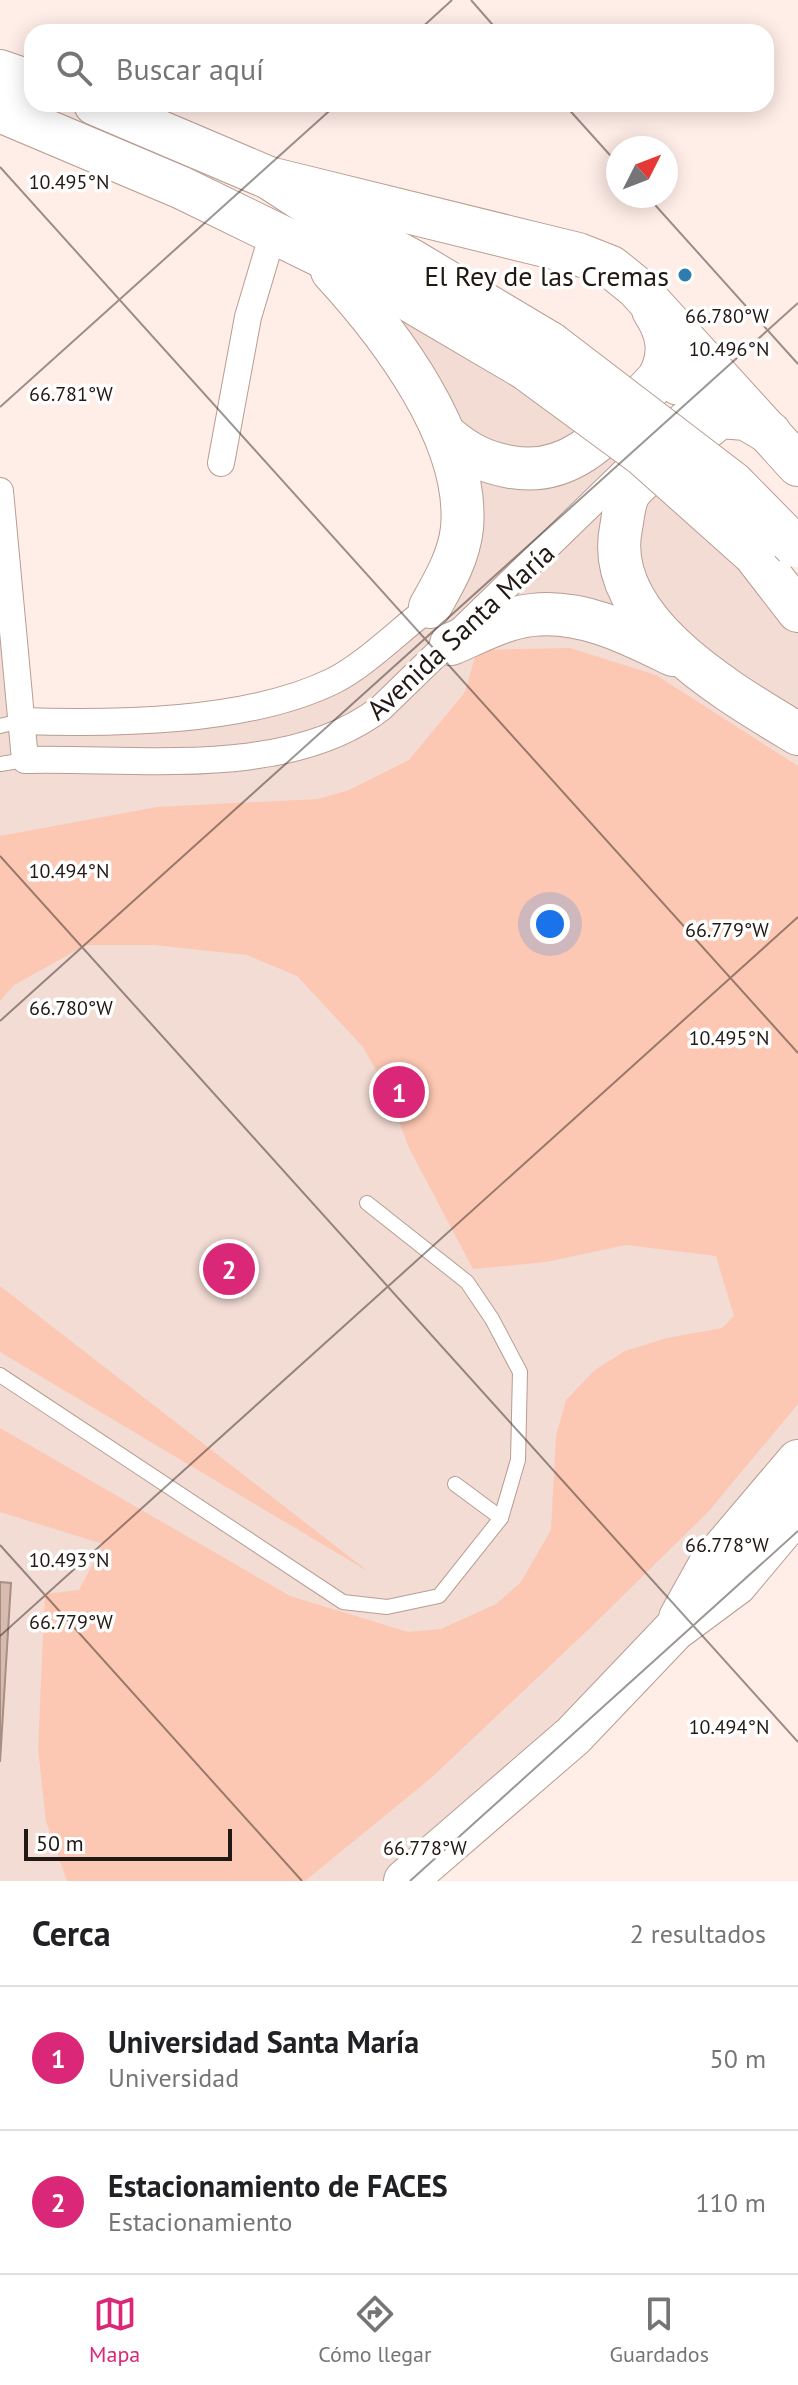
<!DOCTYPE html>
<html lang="es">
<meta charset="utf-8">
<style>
body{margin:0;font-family:"PT Sans",sans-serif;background:#f2f2f2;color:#202124}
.compass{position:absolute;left:606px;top:136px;width:72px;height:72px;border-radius:50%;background:#fff;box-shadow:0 4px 20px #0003;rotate:48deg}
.scale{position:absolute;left:24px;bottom:20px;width:208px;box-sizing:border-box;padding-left:8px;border:4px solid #221814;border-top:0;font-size:22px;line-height:28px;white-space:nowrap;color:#221814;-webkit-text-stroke:6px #fff;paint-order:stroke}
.you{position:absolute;left:550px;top:924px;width:28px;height:28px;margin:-20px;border:6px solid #fff;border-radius:50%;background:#1a73e8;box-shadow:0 0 0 12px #1a73e833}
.badge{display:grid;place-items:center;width:52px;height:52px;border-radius:50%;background:#db2777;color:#fff;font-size:26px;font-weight:700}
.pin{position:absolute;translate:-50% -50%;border:4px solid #fff;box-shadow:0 2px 8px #0006}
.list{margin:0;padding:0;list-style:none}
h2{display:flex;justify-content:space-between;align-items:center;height:104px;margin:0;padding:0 32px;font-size:34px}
h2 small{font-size:26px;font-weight:400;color:#757577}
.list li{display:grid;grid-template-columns:52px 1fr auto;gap:24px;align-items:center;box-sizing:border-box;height:144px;padding:0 32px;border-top:2px solid #e0e0e0}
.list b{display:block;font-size:30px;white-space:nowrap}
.list p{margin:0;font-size:26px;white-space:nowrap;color:#757577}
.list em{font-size:26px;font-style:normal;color:#757577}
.icon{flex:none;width:44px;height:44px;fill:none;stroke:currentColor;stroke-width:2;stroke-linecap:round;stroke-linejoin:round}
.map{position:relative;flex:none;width:798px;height:1881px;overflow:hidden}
.search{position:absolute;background:#fff;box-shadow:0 4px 20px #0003;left:24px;right:24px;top:24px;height:88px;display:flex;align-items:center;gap:20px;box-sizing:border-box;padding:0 28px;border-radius:24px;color:#757577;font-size:30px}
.sheet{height:392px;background:#fff}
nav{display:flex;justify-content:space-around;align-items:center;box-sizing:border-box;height:112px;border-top:2px solid #e0e0e0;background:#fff;font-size:22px;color:#757577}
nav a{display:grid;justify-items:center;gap:4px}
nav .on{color:#db2777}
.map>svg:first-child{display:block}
.built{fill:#f2dcd4}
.green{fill:#fcc8b3}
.building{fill:#d7bbb0;stroke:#a88e83;stroke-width:2}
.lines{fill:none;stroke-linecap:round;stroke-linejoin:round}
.lane-casing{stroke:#b89d92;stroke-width:16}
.street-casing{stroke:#b89d92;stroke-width:28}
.primary-casing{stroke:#b89d92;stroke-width:44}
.lane{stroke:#fff;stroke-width:14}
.street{stroke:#fff;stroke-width:26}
.primary{stroke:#fff;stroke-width:42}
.primary-bridge-casing{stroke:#b89d92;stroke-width:44;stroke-linecap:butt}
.primary-bridge{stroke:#fff;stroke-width:42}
.ticks{fill:none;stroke:#221814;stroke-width:2;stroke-opacity:0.45}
.poi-dot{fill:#2f7daf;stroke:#fff;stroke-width:3}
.labels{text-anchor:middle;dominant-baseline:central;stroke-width:7;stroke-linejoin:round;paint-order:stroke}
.poi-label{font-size:28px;fill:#221814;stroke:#fff;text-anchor:end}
.street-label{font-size:28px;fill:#221814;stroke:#fff}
.ticks-label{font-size:20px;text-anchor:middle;fill:#221814;stroke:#fff;stroke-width:7;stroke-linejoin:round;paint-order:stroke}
</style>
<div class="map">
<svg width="798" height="1881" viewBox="0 0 798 1881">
<rect width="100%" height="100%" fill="#ffede7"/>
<!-- built -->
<path class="built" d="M359,302l103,27 336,282v850l-89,105 -304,315h-405v-1390l21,230 280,-28 129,-86 32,-94z"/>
<!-- green -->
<g class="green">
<path d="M570,648l86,27 142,91v638l-90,108 -119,117 -158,149 -126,103h-238l-21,-60 -8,-72 7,-155 34,-4 24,-46 -103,-32v-84l290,168 118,36 33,-3 55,-25 25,-22 30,-52 5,-94 10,-36 29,-30 30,-19 42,-13 55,-10 12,-12 -18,-60 -90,-11 -80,17 -73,7 -64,-121 -22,-58 -24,-43 -66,-71 -50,-21 -93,-10h-68l-72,40 -14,16v-165l157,-29 161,-8 31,-9 60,-30 56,-68 12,-42z"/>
<path d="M0,1286l369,286 -369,-220z"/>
</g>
<!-- building -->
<path class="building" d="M0,1582l11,1 -11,179z"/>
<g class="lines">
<!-- lane casing -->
<g class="lane-casing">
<g id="lane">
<path d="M0,726l21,-5"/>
<path d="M0,764l25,-4"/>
<path d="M0,1375l343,227 44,5 52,-11 62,-78 17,-58 2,-88 -28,-53 -25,-37 -100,-79"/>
<path d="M455,1484l46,34"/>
</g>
</g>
<!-- street casing -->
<g class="street-casing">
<g id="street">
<path d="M675,391l37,-21"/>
<path d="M221,463l27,-146 25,-84"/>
<path d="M0,491l25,269c112,-3 263,20 356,-52l310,-301 21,-37"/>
<path d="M21,721c93,3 226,2 312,-40 32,-16 68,-52 97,-74"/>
</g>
</g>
<!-- primary casing -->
<g class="primary-casing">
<g id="primary">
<path d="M0,71l32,11"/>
<path d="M95,104l174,74 49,32 93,50 139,83"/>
<path d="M0,111l182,77 213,104 131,77"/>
<path d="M269,178l309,76 33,13 26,21 161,177"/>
<path d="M332,271c57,62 138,167 130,257 -3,29 -18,54 -32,79"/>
<path d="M770,433l-24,-14 -26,-2c-19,16 -79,59 -90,75 -6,9 -7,26 -9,36 -19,93 111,166 177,206"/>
<path d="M445,435c21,18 38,27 66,32 67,12 105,-45 147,-88 14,-25 10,-46 -5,-69"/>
<path d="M754,554l44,57"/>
<path d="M451,644c26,-11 53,-26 81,-29 50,-6 98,19 141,40"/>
<path d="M680,1618l29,-52 89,-105"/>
<path d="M405,1881l168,-145 101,-106 62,-46 62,-74"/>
</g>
</g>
<!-- lane -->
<use href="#lane" class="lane"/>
<!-- street -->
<use href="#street" class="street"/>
<!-- primary -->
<use href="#primary" class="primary"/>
<!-- primary-bridge casing -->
<g class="primary-bridge-casing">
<g id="primary-bridge">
<path d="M550,343l183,140 62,63"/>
<path d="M526,369l117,86 111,99"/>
</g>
</g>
<!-- primary-bridge -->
<use href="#primary-bridge" class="primary-bridge"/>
</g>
<!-- ticks -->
<path class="ticks" d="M471,0l28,32M417,32l35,-32M564,104l54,60M0,167l798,886M647,196l151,168M0,407l337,-303M0,856l798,886M0,1021l798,-718M0,1545l302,336M0,1636l798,-719M410,1881l388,-350"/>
<!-- markers -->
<circle class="poi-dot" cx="685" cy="275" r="8"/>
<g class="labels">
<!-- poi labels -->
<g class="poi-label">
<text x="669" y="275">El Rey de las Cremas</text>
</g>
<!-- street labels -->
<g class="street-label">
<text transform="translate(460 631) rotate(-43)">Avenida Santa María</text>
</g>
</g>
<g class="ticks-label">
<text x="69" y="189">10.495°N</text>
<text x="727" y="323">66.780°W</text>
<text x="729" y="356">10.496°N</text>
<text x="71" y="401">66.781°W</text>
<text x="69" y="878">10.494°N</text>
<text x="727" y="937">66.779°W</text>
<text x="71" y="1015">66.780°W</text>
<text x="729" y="1045">10.495°N</text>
<text x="727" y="1552">66.778°W</text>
<text x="69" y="1567">10.493°N</text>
<text x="71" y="1629">66.779°W</text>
<text x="729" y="1734">10.494°N</text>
<text x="425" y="1855">66.778°W</text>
</g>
</svg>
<svg class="compass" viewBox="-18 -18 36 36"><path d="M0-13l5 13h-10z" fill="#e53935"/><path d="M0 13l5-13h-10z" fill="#757577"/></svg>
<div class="scale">50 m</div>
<div class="you"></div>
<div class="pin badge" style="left:399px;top:1092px">1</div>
<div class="pin badge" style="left:229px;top:1269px">2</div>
<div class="search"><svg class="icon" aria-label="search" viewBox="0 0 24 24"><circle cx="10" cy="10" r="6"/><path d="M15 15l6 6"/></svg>Buscar aquí</div>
</div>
<section class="sheet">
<h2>Cerca<small>2 resultados</small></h2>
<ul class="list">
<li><span class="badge">1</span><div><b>Universidad Santa María</b><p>Universidad</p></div><em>50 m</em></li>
<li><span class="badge">2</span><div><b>Estacionamiento de FACES</b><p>Estacionamiento</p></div><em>110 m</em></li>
</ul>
</section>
<nav>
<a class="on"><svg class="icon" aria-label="map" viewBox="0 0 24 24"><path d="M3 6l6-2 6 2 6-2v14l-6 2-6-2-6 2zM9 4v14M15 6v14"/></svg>Mapa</a>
<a><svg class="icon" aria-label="directions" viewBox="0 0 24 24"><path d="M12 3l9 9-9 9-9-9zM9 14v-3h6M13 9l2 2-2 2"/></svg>Cómo llegar</a>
<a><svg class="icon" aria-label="saved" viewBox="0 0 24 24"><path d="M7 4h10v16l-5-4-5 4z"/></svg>Guardados</a>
</nav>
